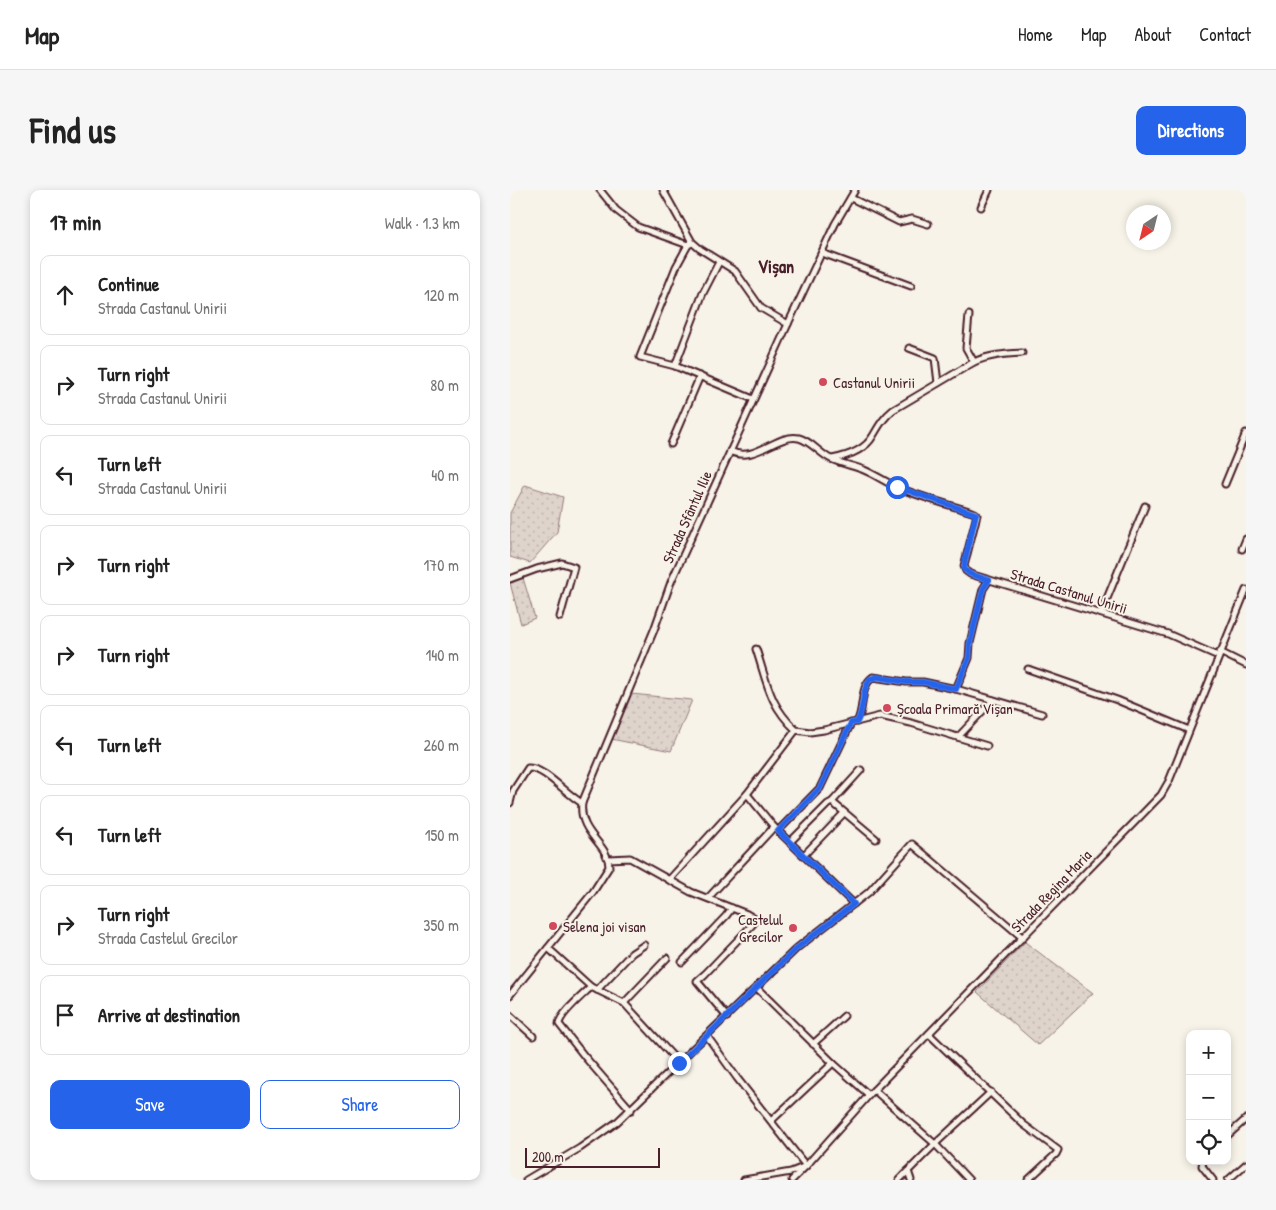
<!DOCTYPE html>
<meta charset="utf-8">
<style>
body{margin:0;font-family:"Patrick Hand",sans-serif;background:#f6f6f6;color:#222}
.controls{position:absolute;right:15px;bottom:15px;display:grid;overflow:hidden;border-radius:10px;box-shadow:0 2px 8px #0003}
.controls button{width:45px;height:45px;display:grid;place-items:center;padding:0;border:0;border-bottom:1px solid #e0e0e0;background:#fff;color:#222;font:25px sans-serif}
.compass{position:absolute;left:616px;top:15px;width:45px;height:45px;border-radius:50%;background:#fff;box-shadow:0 2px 8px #0003;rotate:215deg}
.scale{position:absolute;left:15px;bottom:12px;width:135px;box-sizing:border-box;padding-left:5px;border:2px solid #4a1f2b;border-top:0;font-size:14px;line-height:18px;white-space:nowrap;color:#4a1f2b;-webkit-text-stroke:4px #f7f3e8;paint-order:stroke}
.stop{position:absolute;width:15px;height:15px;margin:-11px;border:4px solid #2563eb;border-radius:50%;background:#fff}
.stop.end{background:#2563eb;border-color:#fff;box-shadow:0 1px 5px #0008}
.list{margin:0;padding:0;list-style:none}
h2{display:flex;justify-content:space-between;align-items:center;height:65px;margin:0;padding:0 20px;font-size:21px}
h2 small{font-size:16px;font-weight:400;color:#767676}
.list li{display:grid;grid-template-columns:32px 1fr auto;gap:15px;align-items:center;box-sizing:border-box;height:80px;margin:0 10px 10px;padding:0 10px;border:1px solid #e0e0e0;border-radius:10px}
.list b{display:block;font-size:19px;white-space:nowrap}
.list p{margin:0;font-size:16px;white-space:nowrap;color:#767676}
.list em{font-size:16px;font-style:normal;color:#767676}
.actions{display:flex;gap:10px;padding:15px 20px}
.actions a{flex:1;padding:11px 0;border:1px solid #2563eb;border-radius:10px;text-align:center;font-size:18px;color:#2563eb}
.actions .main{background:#2563eb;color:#fff}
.icon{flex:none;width:28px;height:28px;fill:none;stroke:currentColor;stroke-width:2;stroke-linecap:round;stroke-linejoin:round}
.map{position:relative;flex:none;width:736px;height:990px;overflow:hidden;border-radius:10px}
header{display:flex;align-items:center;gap:30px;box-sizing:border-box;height:70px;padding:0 25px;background:#fff;border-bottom:1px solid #e0e0e0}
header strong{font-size:24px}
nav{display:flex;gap:28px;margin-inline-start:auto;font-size:18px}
.intro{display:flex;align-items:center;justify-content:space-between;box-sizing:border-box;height:120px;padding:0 30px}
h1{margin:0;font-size:35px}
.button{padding:12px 22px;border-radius:10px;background:#2563eb;color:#fff;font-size:18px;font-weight:700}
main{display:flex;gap:30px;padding:0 30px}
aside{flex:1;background:#fff;border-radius:10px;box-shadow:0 2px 8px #0003}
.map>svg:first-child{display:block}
.grass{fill:url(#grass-dots);stroke:#947a7c}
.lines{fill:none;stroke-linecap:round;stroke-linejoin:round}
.minor-casing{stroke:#4a1f2b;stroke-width:9}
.minor{stroke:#f7f3e8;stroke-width:5}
.route{stroke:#2563eb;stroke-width:6}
.poi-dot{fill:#d1495b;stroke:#f7f3e8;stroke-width:2}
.labels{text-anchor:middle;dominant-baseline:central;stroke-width:4;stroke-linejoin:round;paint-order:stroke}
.poi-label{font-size:15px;fill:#4a1f2b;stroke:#f7f3e8;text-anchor:start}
.street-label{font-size:15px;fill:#4a1f2b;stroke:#f7f3e8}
.quarter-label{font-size:18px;font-weight:bold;fill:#4a1f2b;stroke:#f7f3e8}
</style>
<header>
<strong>Map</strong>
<nav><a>Home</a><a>Map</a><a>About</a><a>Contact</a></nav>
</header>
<div class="intro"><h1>Find us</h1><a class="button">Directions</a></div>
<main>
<aside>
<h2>17 min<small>Walk · 1.3 km</small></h2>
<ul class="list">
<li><svg class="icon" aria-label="ahead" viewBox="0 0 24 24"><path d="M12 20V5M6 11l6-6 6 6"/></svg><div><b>Continue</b><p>Strada Castanul Unirii</p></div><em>120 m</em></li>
<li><svg class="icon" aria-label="right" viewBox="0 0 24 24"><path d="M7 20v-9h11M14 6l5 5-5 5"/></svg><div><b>Turn right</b><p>Strada Castanul Unirii</p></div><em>80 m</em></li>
<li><svg class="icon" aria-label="left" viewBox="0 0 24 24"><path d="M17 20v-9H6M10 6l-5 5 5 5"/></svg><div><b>Turn left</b><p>Strada Castanul Unirii</p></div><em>40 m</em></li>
<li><svg class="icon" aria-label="right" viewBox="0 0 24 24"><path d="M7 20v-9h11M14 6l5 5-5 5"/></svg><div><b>Turn right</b></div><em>170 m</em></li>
<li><svg class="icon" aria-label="right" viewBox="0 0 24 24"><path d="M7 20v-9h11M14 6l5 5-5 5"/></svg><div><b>Turn right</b></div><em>140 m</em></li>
<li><svg class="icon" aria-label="left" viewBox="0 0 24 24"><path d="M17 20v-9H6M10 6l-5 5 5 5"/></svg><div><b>Turn left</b></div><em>260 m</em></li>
<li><svg class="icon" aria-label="left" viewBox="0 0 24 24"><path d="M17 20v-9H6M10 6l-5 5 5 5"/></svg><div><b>Turn left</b></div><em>150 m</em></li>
<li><svg class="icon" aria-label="right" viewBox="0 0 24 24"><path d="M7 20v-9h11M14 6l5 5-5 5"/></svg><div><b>Turn right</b><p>Strada Castelul Grecilor</p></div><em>350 m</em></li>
<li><svg class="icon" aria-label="arrive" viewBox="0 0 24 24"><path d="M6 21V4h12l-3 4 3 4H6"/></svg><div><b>Arrive at destination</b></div></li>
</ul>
<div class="actions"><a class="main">Save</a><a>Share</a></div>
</aside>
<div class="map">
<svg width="736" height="990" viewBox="0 0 736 990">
<defs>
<pattern id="grass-dots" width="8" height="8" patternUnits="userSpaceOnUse" patternTransform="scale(1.25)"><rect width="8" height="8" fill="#ded4cc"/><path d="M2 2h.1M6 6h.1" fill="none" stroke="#c0b6af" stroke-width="1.8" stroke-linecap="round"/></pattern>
</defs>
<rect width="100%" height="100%" fill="#f7f3e8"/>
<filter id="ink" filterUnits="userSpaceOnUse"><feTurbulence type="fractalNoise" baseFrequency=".02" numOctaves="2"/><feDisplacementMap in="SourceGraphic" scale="10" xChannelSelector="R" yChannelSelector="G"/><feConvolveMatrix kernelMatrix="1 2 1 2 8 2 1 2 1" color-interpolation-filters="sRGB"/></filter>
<g filter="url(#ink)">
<!-- grass -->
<g class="grass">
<path d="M15,295l38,12 -6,35 -27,31 -20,-6v-44z"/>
<path d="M13,388l12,40 -14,6 -11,-41z"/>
<path d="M121,504l61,6 -21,51 -60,-12z"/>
<path d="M515,752l68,51 -55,52 -61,-53z"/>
</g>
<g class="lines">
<!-- minor casing -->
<g class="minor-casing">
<g id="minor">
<path d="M90,0l16,20 22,17 50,18 2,-1"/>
<path d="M153,0l29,52 8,7 35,22 26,37 27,16"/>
<path d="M341,8l48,24 13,-3 16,5"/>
<path d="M471,17l8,-17"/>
<path d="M178,55l-12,22 -36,90 35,9 78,33"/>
<path d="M312,63l89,33"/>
<path d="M459,125l-3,33 8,14c15,-7 31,-8 48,-9"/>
<path d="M399,158l26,10 3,25"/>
<path d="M165,176l28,-73 16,-31"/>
<path d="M161,254l29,-68"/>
<path d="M220,261c25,13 47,-18 69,-13 12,3 21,16 32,21 11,5 23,7 33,11 12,5 23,13 35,18 25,10 51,17 76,25l2,2 -13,51 2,5 4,3 198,60 50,22"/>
<path d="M322,269c16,-3 33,-9 41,-23 6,-10 10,-18 20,-26l81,-48"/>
<path d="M715,294l21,-51"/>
<path d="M732,359l4,-10"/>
<path d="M0,389l27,-10 25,-6 12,4 -14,50"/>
<path d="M591,423l44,-107"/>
<path d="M246,459c11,33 13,56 40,81l14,2 14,-2 56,-14 31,7 76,23"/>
<path d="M710,462l26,13"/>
<path d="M518,479l89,31 72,30"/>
<path d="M446,499l13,-31 1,-15 13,-54 6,-9"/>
<path d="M347,532c8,-14 2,-35 16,-45l33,5h17l33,7 86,25"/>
<path d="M448,547l35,-37"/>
<path d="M237,604l27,33 80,77"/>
<path d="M322,612l29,-32"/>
<path d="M0,613l3,-12 15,-23c16,-1 39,27 54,35"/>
<path d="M268,641l42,-43 31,-65"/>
<path d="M280,652l38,-38 4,-2 44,37"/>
<path d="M294,665l40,-42"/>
<path d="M98,669l22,-1 61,34 56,22 8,5 -2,5 -48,50 -8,7 30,36"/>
<path d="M159,690l78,-86 49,-64"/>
<path d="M198,708l66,-71"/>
<path d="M38,758l43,39 33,16 55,60"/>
<path d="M172,772l44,-46 6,-8"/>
<path d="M81,797c-8,8 -31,27 -32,37l26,33 46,53"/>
<path d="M247,798l76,75"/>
<path d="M87,800l35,-37 12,-8"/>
<path d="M0,805l83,-103 16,-25c0,-24 -31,-33 -27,-64l72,-173 17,-48 117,-258 47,-100 20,-34"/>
<path d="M114,813l43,-45"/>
<path d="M0,825l23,21"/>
<path d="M419,844l94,90 35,26 -2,4 -28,26"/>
<path d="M197,846l30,42 69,88 -14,14"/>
<path d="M303,854l31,-28"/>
<path d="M364,900l61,54 34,36"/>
<path d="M261,931l62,-58 36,32"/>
<path d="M717,946l19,-17"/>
<path d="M693,971l-1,5 11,14"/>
<path d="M398,981l3,9"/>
<path d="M16,990l54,-32 37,-26 180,-174 72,-56 43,-48 111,94"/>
<path d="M234,990l47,-8 15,-6 63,-71 292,-300 8,-14 77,-191"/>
<path d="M389,990l36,-36 56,-52"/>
<path d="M718,990l18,-16"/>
</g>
</g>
<!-- minor -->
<use href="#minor" class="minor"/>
</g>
</g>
<g class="lines" filter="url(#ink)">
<!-- route -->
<path class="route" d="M169,873l118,-115 57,-44 -76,-73 42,-43 31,-65 6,-1c8,-14 4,-31 13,-43l7,-2 29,5h17l33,7 13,-31 1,-15 13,-54 6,-9 -19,-6 -6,-5 1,-8 11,-47 -79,-27"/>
</g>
<!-- markers -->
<g class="poi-dot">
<circle cx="313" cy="192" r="5"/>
<circle cx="377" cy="518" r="5"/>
<circle cx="43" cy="736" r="5"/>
<circle cx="283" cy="738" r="5"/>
</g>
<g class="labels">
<!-- poi labels -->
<g class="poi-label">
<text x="323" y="192">Castanul Unirii</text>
<text x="387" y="518">Școala Primară Vișan</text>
<text x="273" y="729" text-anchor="end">Castelul<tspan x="273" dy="17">Grecilor</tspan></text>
<text x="53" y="736">Selena joi visan</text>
</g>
<!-- street labels -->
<g class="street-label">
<text transform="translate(177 327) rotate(-66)">Strada Sfântul Ilie</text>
<text transform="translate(559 401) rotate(17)">Strada Castanul Unirii</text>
<text transform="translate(541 701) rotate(-46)">Strada Regina Maria</text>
</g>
<!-- quarter labels -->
<g class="quarter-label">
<text x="266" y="76">Vișan</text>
</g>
</g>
</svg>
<div class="controls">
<button>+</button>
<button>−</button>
<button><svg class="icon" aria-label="locate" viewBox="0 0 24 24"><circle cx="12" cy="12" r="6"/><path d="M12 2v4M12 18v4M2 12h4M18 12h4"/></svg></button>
</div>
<svg class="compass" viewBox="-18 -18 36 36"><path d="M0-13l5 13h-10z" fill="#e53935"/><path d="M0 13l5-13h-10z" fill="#767676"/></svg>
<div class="scale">200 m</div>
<div class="stop" style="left:387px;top:297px"></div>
<div class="stop end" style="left:169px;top:873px"></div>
</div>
</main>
